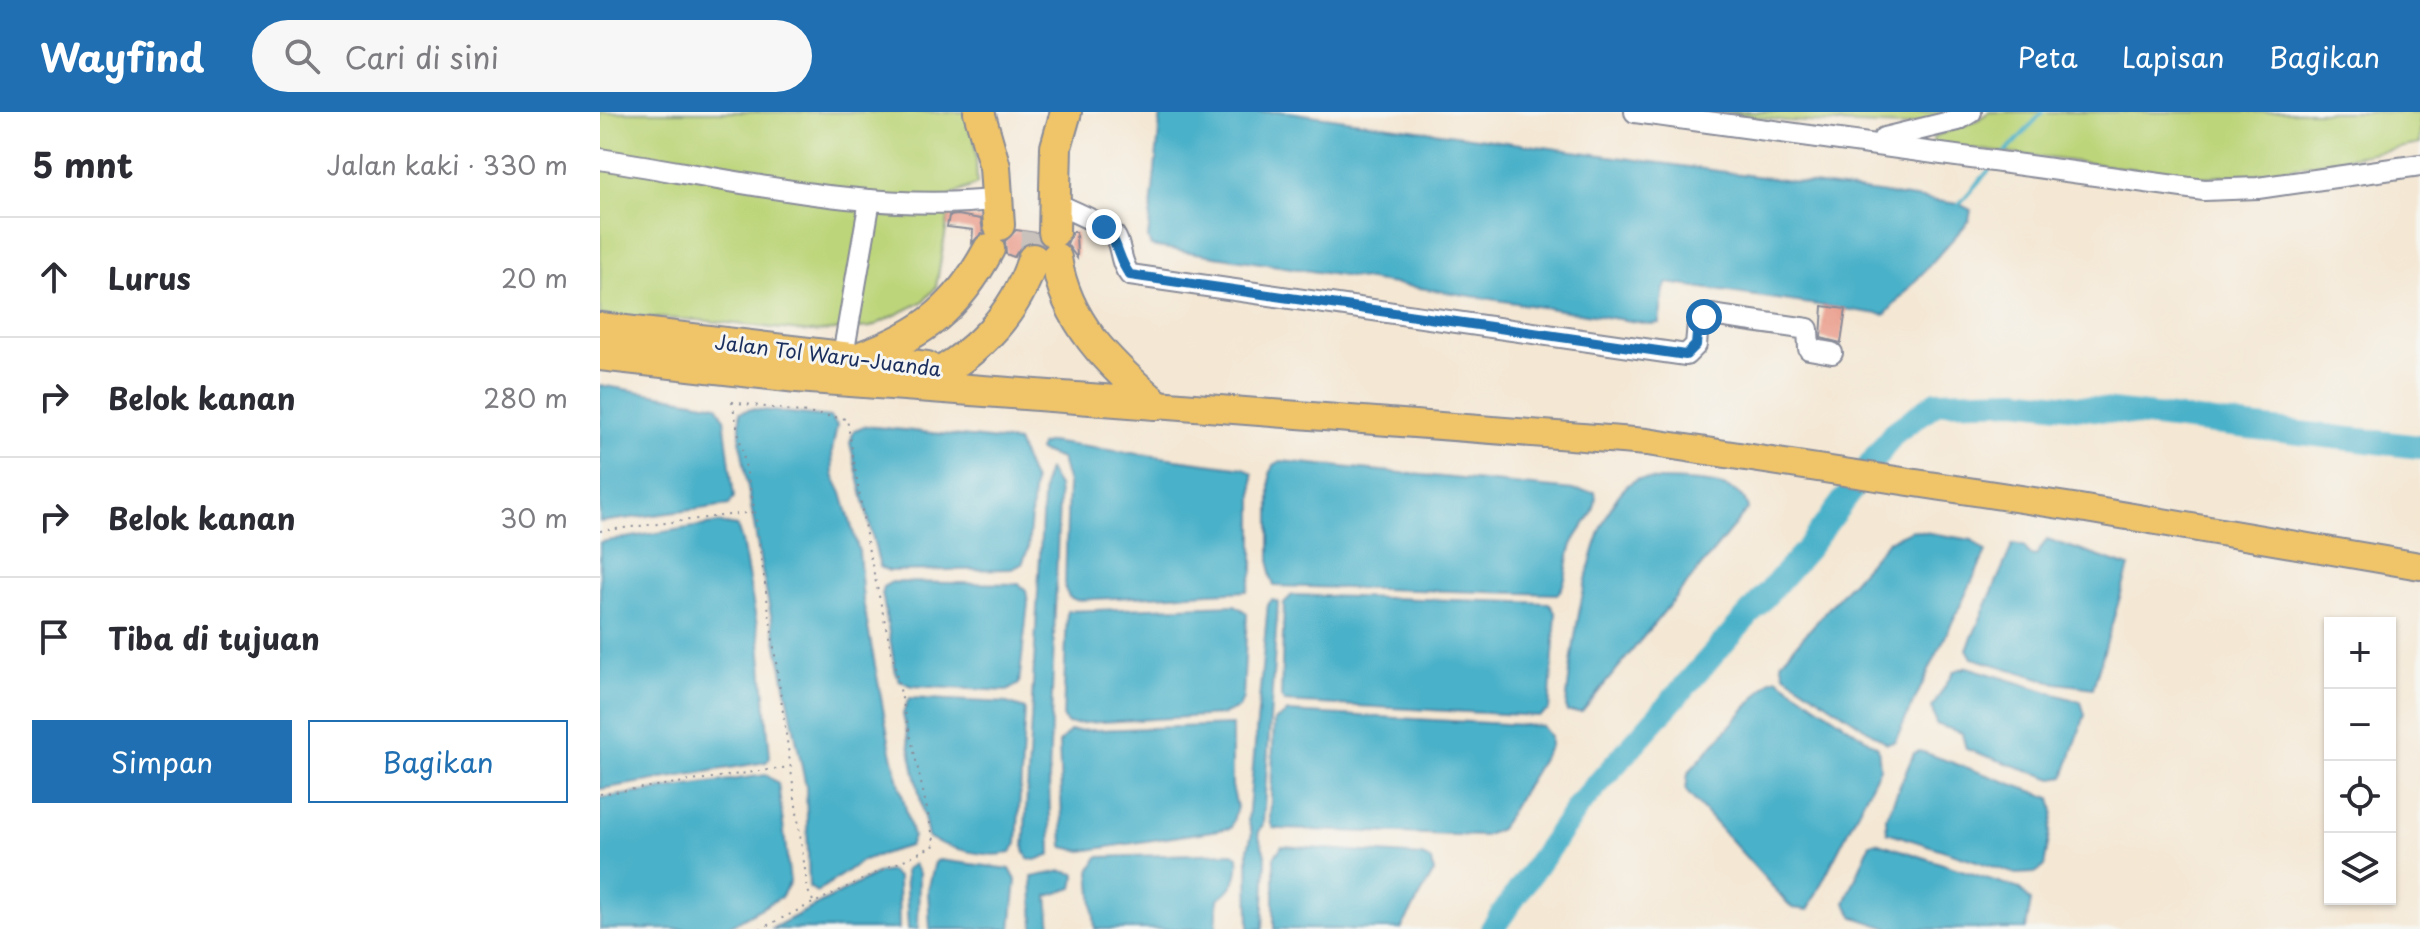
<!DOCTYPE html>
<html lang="id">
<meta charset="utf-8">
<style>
body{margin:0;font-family:"Playpen Sans",sans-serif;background:#f7f7f7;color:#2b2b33}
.controls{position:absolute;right:24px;bottom:24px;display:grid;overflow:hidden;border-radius:0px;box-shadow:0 2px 6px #0004}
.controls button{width:72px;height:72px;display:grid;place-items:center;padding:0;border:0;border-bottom:2px solid #e1e1e2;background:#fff;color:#2b2b33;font:40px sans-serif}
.stop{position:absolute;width:24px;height:24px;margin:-18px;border:6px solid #1f6fb2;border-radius:50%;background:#fff}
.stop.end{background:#1f6fb2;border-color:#fff;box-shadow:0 2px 8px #0008}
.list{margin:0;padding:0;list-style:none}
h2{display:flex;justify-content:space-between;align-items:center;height:104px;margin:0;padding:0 32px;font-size:34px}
h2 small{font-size:26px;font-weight:400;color:#7c7c81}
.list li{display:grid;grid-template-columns:52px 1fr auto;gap:24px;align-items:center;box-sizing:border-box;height:120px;padding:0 32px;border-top:2px solid #e1e1e2}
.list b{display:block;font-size:30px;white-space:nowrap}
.list em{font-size:26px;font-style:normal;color:#7c7c81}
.actions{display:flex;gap:16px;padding:24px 32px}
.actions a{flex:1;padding:18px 0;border:2px solid #1f6fb2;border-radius:0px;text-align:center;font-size:28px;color:#1f6fb2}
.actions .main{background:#1f6fb2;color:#fff}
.icon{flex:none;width:44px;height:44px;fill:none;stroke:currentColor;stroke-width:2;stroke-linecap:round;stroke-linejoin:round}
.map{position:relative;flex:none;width:1820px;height:817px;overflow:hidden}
header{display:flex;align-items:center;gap:48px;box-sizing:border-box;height:112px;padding:0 40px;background:#1f6fb2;color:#fff}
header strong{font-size:38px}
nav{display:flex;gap:44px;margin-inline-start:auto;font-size:28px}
.search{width:560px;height:72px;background:#f7f7f7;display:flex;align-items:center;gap:20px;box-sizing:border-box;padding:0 28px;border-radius:44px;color:#7c7c81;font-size:30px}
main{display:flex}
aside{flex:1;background:#fff}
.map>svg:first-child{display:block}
.green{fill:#bdd57a;stroke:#6c826c;stroke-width:2}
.water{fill:#4ab1c9;stroke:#327094;stroke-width:2}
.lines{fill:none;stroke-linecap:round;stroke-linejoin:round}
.stream{stroke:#4ab1c9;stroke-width:4}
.river{stroke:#4ab1c9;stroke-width:24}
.building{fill:#e99987}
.highway-tunnel{stroke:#c9c2bc;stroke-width:30;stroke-dasharray:30 15;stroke-linecap:butt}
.minor-casing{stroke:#888b98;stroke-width:24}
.major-casing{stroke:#888b98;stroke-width:30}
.highway-casing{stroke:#888b98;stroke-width:34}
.path{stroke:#888b98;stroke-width:2;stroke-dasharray:2 6;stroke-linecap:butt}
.minor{stroke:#fff;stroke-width:20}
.major{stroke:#f0c469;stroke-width:26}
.highway{stroke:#f0c469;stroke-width:30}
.route{stroke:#1f6fb2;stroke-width:10}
.labels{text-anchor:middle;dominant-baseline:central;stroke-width:6;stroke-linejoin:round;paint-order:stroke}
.street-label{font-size:20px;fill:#1b2f5e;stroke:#f6f6f2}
</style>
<header>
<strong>Wayfind</strong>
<div class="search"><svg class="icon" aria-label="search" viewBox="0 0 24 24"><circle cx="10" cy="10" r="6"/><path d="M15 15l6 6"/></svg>Cari di sini</div>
<nav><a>Peta</a><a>Lapisan</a><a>Bagikan</a></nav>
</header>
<main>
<aside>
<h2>5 mnt<small>Jalan kaki · 330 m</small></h2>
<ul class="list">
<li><svg class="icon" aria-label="ahead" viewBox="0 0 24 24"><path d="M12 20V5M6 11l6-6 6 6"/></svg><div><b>Lurus</b></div><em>20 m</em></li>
<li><svg class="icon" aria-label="right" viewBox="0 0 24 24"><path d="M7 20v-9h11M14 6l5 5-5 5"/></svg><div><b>Belok kanan</b></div><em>280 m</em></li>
<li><svg class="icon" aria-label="right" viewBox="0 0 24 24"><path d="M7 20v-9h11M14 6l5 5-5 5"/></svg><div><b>Belok kanan</b></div><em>30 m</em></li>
<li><svg class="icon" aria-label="arrive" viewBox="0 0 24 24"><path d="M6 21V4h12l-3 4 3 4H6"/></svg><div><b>Tiba di tujuan</b></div></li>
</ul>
<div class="actions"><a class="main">Simpan</a><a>Bagikan</a></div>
</aside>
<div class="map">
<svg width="1820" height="817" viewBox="0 0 1820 817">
<rect width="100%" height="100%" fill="#f6f6f2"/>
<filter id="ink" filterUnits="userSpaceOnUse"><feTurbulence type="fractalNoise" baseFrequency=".0125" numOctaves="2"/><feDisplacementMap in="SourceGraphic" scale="16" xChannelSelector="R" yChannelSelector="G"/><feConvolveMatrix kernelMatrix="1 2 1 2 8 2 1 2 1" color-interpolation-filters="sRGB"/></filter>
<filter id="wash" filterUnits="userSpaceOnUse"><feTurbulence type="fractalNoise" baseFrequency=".006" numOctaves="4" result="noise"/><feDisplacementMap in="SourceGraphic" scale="32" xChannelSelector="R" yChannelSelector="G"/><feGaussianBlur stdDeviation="1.8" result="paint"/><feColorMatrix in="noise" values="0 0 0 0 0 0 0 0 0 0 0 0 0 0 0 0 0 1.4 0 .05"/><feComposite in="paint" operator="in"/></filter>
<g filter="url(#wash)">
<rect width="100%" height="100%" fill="#f4e7d3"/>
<!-- green -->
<g class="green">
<path d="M0,0h365l10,25 2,47 -25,11 -16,92 -12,14 -53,26 -60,5 -113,-12 -98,-5z"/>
<path d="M1119,0h238l-52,14 -119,-5z"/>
<path d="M1389,0h431v32l-163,30 -57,3 -267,-33v-7l43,-16z"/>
</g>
<!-- water -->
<g class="water">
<path d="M561,0h127l671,92 12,6 -2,11 -84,94 -217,-32 -4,6 -5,34 -9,1 -499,-78 -3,-7z"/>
<path d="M0,273l117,20 7,13 10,79 -5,8 -129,17z"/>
<path d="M152,297l78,8 7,8 -5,26 1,24 9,18 17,59 4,49 28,150 22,86 -4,9 -46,14 -46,32 -8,-5 -3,-100 -45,-221 -21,-126v-28z"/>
<path d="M266,314l151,16 17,40 -6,67 -6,15 -10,5 -123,2 -9,-4 -30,-124 4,-13z"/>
<path d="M449,330l195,26 9,6v97l-6,20 -171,9 -7,-3 -4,-8 3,-105 -7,-25 -22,-8 1,-6z"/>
<path d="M681,349l303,30 11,1c5,20 -16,36 -23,53 -6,15 -4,40 -15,49l-283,-8 -4,-12v-100l4,-9z"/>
<path d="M448,358l10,16 1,12 -10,280 2,76 -15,6 -8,-1 -4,-10 20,-368z"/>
<path d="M1038,367c27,3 105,-5 110,30l-166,203h-15l-1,-6c5,-48 23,-208 72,-227z"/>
<path d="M119,411l18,3 5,15 18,101 10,115 -4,5 -166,27v-247z"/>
<path d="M1312,418l60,10 14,12 -91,189 -8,2 -103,-69 -3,-12 107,-121z"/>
<path d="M1447,427l82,28 -36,121 -36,-5 -85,-25 -5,-9 46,-105 11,2 6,9 6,1z"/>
<path d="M292,470l127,2 7,6 2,13 -9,81 -12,7 -95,-5 -12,-5 -4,-7 -14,-82 1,-5z"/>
<path d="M692,483l257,8 7,11 -7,96 -10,6 -255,-14 -3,-5 3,-94z"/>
<path d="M672,488l6,2 -15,222 -5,10 8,23 -3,72h-14l-1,-80 4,-16 -4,-12 20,-218z"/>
<path d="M635,493l12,8 -4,85 -4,10 -17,7 -154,9 -5,-5 4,-108z"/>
<path d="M1367,555l114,35 4,13 -21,62 -11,2 -87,-30 -4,-16 -26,-9 -4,-16 22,-37z"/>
<path d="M1177,566l101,69 2,21 -72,142 -16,-2 -106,-117 2,-18 83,-93z"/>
<path d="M309,586l98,5 18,6 -8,135 -6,8c-19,8 -66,-4 -83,-15l-25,-123z"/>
<path d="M688,600l254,14 8,10v10l-50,83 -16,7 -203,-7 -8,-1 -3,-7 4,-100z"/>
<path d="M632,613v61l5,21 -6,21 -149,23 -19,-4 -4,-104 11,-12z"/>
<path d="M1320,639l131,47 3,13 -10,56 -9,6 -19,1 -129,-42 -1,-14 28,-65z"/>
<path d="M166,663l12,8 12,99 -9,15 -57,32h-124v-131z"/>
<path d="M1276,730l144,47 11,12 -5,28h-135l-37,-12 -9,-14 25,-59z"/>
<path d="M682,734l140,10 10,5 2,11 -33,57h-127v-72z"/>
<path d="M633,741l5,3c2,20 -4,32 -20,43l-2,30h-121l-5,-58 8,-14z"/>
<path d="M339,748l71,9 6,11 -5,49h-81l-2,-40 7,-27z"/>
<path d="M313,752l6,9 -1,56h-10l-3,-59z"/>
<path d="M290,759l8,7 1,51h-128l107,-56z"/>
<path d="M462,759l14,3 -3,14 -25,8 3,33h-17l-2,-52z"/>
</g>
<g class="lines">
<!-- stream -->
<g class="stream">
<path d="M1404,42l39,-42"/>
<path d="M1359,92l31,-35"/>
</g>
<!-- river -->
<path class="river" d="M892,817l87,-124 229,-257 86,-115 43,-31 80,-2 403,47"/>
</g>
<g id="blocks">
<!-- building -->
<g class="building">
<path d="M358,103l23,4 2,13 -11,11 1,-13 -26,-3 2,-11z"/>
<path d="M416,118l20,3 4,9 -18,3 -8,12 -8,-3 -1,-13z"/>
<path d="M472,120h4l1,26 -10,-14z"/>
<path d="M1223,194l23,3 -5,34 -20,-5z"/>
</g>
</g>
</g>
<g filter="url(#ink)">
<use href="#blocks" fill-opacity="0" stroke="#888b98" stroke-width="2"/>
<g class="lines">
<!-- highway-tunnel -->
<path class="highway-tunnel" d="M433,147l4,-26"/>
<!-- minor casing -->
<g class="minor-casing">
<g id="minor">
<path d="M1035,0l569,78 54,-2 162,-23"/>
<path d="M1284,26l74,-18 13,-8"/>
<path d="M0,47c125,19 274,56 399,40"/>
<path d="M453,90c13,7 57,23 63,36 6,12 4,25 14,37l556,80 10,-10 2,-22 13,-8 97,14 1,20 23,4"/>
<path d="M241,255l29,-167"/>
</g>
</g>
<!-- major casing -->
<g class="major-casing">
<path id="major" d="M556,292l491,38 433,66 340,58"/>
</g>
<!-- highway casing -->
<g class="highway-casing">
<g id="highway">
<path d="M379,0l16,55 4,58"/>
<path d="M454,120l2,-85 10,-35"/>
<path d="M456,146c10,65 53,105 100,146"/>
<path d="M0,216l327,39"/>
<path d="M0,243l197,22 359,27"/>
<path d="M263,244c61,-22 95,-49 126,-107"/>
<path d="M317,272c54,-24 98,-67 116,-125"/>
</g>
</g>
<!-- path -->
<g class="path">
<path d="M132,290l115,17 21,128 67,298 -121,58 -6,-12 -53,-379z"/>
<path d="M0,419l154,-19"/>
<path d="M0,682l189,-27"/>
<path d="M160,817l53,-26"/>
</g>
<!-- minor -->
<use href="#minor" class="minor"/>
<!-- major -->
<use href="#major" class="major"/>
<!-- highway -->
<use href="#highway" class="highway"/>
</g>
</g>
<g class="lines" filter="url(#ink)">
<!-- route -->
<path class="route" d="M504,115c15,14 13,32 26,48l556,80 10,-10 2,-22 6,-6"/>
</g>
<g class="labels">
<!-- street labels -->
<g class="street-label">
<text transform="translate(228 243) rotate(7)">Jalan Tol Waru–Juanda</text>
</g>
</g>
</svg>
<div class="controls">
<button>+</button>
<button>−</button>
<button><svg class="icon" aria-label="locate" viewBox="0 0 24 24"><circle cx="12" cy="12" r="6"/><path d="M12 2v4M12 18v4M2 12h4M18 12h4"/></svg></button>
<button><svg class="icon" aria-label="layers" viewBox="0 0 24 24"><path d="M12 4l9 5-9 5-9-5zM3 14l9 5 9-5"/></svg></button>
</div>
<div class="stop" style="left:1104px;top:205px"></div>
<div class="stop end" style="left:504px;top:115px"></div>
</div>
</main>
